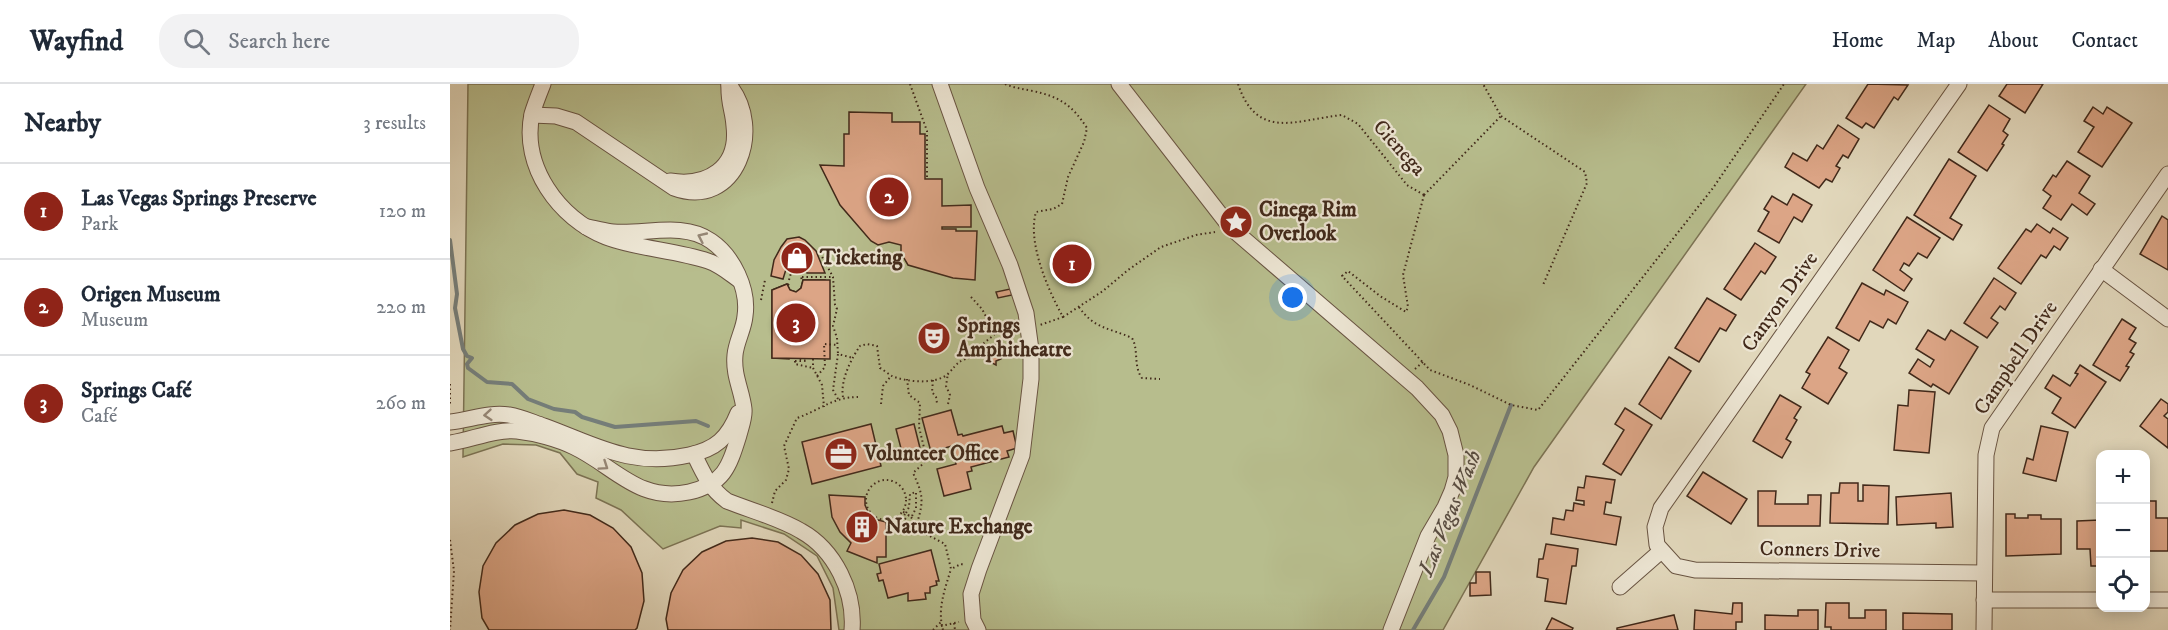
<!DOCTYPE html>
<meta charset="utf-8">
<style>
body{margin:0;font-family:"IM FELL DW Pica",serif;background:#f2f2f3;color:#1f2937}
.controls{position:absolute;right:18px;bottom:18px;display:grid;overflow:hidden;border-radius:12px;box-shadow:0 3px 15px #0003}
.controls button{width:54px;height:54px;display:grid;place-items:center;padding:0;border:0;border-bottom:2px solid #e0e1e3;background:#fff;color:#1f2937;font:30px sans-serif}
.you{position:absolute;left:843px;top:214px;width:21px;height:21px;margin:-15px;border:4px solid #fff;border-radius:50%;background:#1a73e8;box-shadow:0 0 0 9px #1a73e833}
.badge{display:grid;place-items:center;width:39px;height:39px;border-radius:50%;background:#8f2418;color:#fff;font-size:20px;font-weight:700}
.pin{position:absolute;translate:-50% -50%;border:3px solid #fff;box-shadow:0 2px 6px #0006}
.list{margin:0;padding:0;list-style:none}
h2{display:flex;justify-content:space-between;align-items:center;height:78px;margin:0;padding:0 24px;font-size:26px}
h2 small{font-size:20px;font-weight:400;color:#747a83}
.list li{display:grid;grid-template-columns:39px 1fr auto;gap:18px;align-items:center;box-sizing:border-box;height:96px;padding:0 24px;border-top:2px solid #e0e1e3}
.list b{display:block;font-size:22px;white-space:nowrap}
.list p{margin:0;font-size:20px;white-space:nowrap;color:#747a83}
.list em{font-size:20px;font-style:normal;color:#747a83}
.icon{flex:none;width:33px;height:33px;fill:none;stroke:currentColor;stroke-width:2;stroke-linecap:round;stroke-linejoin:round}
.map{position:relative;flex:none;width:1718px;height:546px;overflow:hidden}
header{display:flex;align-items:center;gap:36px;box-sizing:border-box;height:84px;padding:0 30px;background:#fff;border-bottom:2px solid #e0e1e3}
header strong{font-size:28px}
nav{display:flex;gap:33px;margin-inline-start:auto;font-size:21px}
.search{width:420px;height:54px;background:#f2f2f3;display:flex;align-items:center;gap:15px;box-sizing:border-box;padding:0 21px;border-radius:24px;color:#747a83;font-size:22px}
main{display:flex}
aside{flex:1;background:#fff}
.map>svg:first-child{display:block}
.green{fill:#b7bd8d;stroke:#7c7354;stroke-width:1.5}
.lines{fill:none;stroke-linecap:round;stroke-linejoin:round}
.stream{stroke:#757e7a;stroke-width:4}
.building{fill:#dca586;stroke:#41291a;stroke-width:1.5}
.minor-casing{stroke:#695442;stroke-width:17}
.path{stroke:#41291a;stroke-width:2;stroke-dasharray:1.5 3;stroke-linecap:butt}
.minor{stroke:#ece5d3;stroke-width:15}
.oneway{stroke:#968776}
.labels{text-anchor:middle;dominant-baseline:central;stroke-width:4.5;stroke-linejoin:round;paint-order:stroke}
.street-label{font-size:21px;fill:#41291a;stroke:#ece5d3}
.poi-label{font-size:21px;font-weight:bold;fill:#41291a;stroke:#ece5d3;text-anchor:start}
.water-label{font-size:22px;font-style:italic;fill:#574c42;stroke:#ece5d3}
</style>
<header>
<strong>Wayfind</strong>
<div class="search"><svg class="icon" aria-label="search" viewBox="0 0 24 24"><circle cx="10" cy="10" r="6"/><path d="M15 15l6 6"/></svg>Search here</div>
<nav><a>Home</a><a>Map</a><a>About</a><a>Contact</a></nav>
</header>
<main>
<aside>
<h2>Nearby<small>3 results</small></h2>
<ul class="list">
<li><span class="badge">1</span><div><b>Las Vegas Springs Preserve</b><p>Park</p></div><em>120 m</em></li>
<li><span class="badge">2</span><div><b>Origen Museum</b><p>Museum</p></div><em>220 m</em></li>
<li><span class="badge">3</span><div><b>Springs Café</b><p>Café</p></div><em>260 m</em></li>
</ul>
</aside>
<div class="map">
<svg width="1718" height="546" viewBox="0 0 1718 546">
<rect width="100%" height="100%" fill="#e1d7bb"/>
<filter id="stains"><feTurbulence type="fractalNoise" baseFrequency=".00333" numOctaves="4"/><feColorMatrix values="0 0 0 0 .2 0 0 0 0 .09 0 0 0 0 .02 0 0 0 .5 -.17"/></filter>
<radialGradient id="worn" r=".72"><stop offset=".6" stop-color="#630" stop-opacity="0"/><stop offset="1" stop-color="#630" stop-opacity=".3"/></radialGradient>
<!-- green -->
<path class="green" d="M18,0h1338l-272,383 -91,163h-604l-6,-42 -16,-32 -33,-22 -43,-14v8l-21,-2 -57,23 -42,-39 -25,-12 2,-16 -21,-8 -17,-21 -24,-8 -33,-1 -40,13z"/>
<g class="lines">
<!-- stream -->
<g class="stream">
<path d="M0,156l7,54 -2,14 8,41 4,7 5,2 -5,6 1,4 19,14 25,2 16,15 26,10 21,3 7,5 33,10 81,-6 12,5"/>
<path d="M963,546l31,-53 67,-172"/>
</g>
</g>
<!-- building -->
<g class="building">
<path d="M1418,0l40,1 -10,15 -4,-3 -20,31 -8,-5 -4,5 -16,-10z"/>
<path d="M1557,0h36l-18,29 -26,-17z"/>
<path d="M1539,21l21,14 -7,12 5,4 -6,9 2,1 -17,26 -29,-19z"/>
<path d="M1643,23l10,7 4,-7 25,16 -30,44 -24,-15 16,-25 -10,-6z"/>
<path d="M399,28l43,1v9h28v12h5v45h17v27l29,-1v22h-29v2h14v2h21l-2,49 -22,-2 -45,-13 -7,-12v-8l-12,-3 -11,3 -7,-4 -31,-36 -20,-40 24,1v-32h5z"/>
<path d="M1388,41l21,14 -11,19 -5,-3 -7,11 4,2 -8,14 -6,-3 -7,9 -34,-21 8,-14 14,8 10,-16 6,4z"/>
<path d="M1499,75l27,17 -26,42 12,7 -9,15 -39,-25z"/>
<path d="M1617,77l23,15 -11,17 16,11 -8,11 -15,-11 -11,16 -18,-12 8,-12 -8,-6 10,-15 3,2z"/>
<path d="M1343,110l19,11 -10,17 -8,-5 -15,26 -21,-12 11,-19 -5,-3 8,-13 15,9z"/>
<path d="M1712,132l6,4v50l-28,-16z"/>
<path d="M1457,133l33,21 -13,20 -9,-5 -9,13 -5,-3 -4,7 12,9 -8,12 -31,-21z"/>
<path d="M1587,140l13,9 3,-5 15,10 -8,12 -6,-4 -8,12 -5,-3 -20,29 -23,-16 28,-39 5,3z"/>
<path d="M349,153l6,3 11,11 9,22h-18l-7,-9 -5,-1 -8,3 -4,13 -12,-3 3,-16 7,-13 6,-8z"/>
<path d="M1305,159l21,14 -11,17 -4,-3 -20,29 -17,-11z"/>
<path d="M1544,194l22,15 -11,17 -5,-4 -9,12 7,5 -11,15 -23,-15z"/>
<path d="M353,196h22v20l-4,-3v49l-32,-1v14l-17,-1v-68l15,-6 3,6 6,2 5,-4z"/>
<path d="M353,196h27v79l-58,-1v-68l15,-6 3,6 6,2 5,-4z"/>
<path d="M1412,199l22,12 2,-5 22,12 -12,22 -8,-5 -5,9 -13,-7 -11,20 -23,-13z"/>
<path d="M560,205l2,6 -14,3 -2,-6z"/>
<path d="M1257,214l29,17 -10,16 -6,-3 -21,34 -24,-14z"/>
<path d="M1672,235l14,9 -7,11 7,4 -6,9 4,2 -8,12 3,1 -9,14 -27,-16z"/>
<path d="M1478,246l17,10 6,-10 27,17 -29,47 -16,-10 -2,3 -22,-14 9,-14 12,8 4,-7 -18,-11z"/>
<path d="M1378,253l21,13 -10,18 8,5 -19,31 -26,-16 8,-14 -4,-2z"/>
<path d="M546,260v4l5,2 2,4 -2,5 -5,2v4l-4,-2 -5,-8 1,-6z"/>
<path d="M1219,273l22,14 -30,48 -22,-15z"/>
<path d="M1630,281l26,17 -31,46 -23,-15 9,-15 -16,-10 8,-13 17,11 8,-12 -3,-1z"/>
<path d="M1459,306l26,2 -6,61 -35,-3 4,-45 10,1z"/>
<path d="M1330,311l21,12 -7,11 3,2 -11,19 5,3 -9,16 -29,-17z"/>
<path d="M1711,315l7,5v8l-4,4 4,3v29l-28,-22z"/>
<path d="M1175,324l27,17 -31,50 -18,-11 21,-34 -9,-6z"/>
<path d="M501,326l7,25 4,-1 1,2 39,-10 2,7 9,-2 4,17 -10,3 2,6 -38,10 1,4 -5,1 4,17 -27,7 -7,-27 19,-5 -4,-18 -21,6 -9,-34z"/>
<path d="M421,340l10,42 -69,18 -10,-42z"/>
<path d="M464,340l8,32 -18,4 -8,-31z"/>
<path d="M1591,342l27,6 -12,49 -33,-8 4,-15 6,2z"/>
<path d="M1253,388l44,27 -16,25 -44,-28z"/>
<path d="M1136,392l29,4 -4,23 -5,-1 -2,12 17,3 -5,28 -65,-11 2,-16 11,2 2,-10 7,1 1,-8 10,2v-4l-8,-1 2,-13 6,1z"/>
<path d="M1390,399h18v18h5v-16l26,1 -1,38 -58,-1 1,-30h8z"/>
<path d="M1308,407h18l-1,13h33v-9h13l-1,31h-62z"/>
<path d="M1501,409l2,34 -17,1v-5l-39,2 -1,-28z"/>
<path d="M379,411l36,2v8l4,9 9,6 8,2v35h-9v6l-30,-12 4,-8 -11,-11 -8,-15z"/>
<path d="M1696,417h10v17h12v33h-22z"/>
<path d="M114,426l26,5 23,13 18,19 11,26 2,28 -7,27 -2,2h-146l-7,-12 -3,-26 4,-26 13,-23 19,-18 23,-11z"/>
<path d="M1556,430h9v4h13v-3h13v4h20v35l-55,2z"/>
<path d="M1650,436v46h-9l-1,-17h-13v-28z"/>
<path d="M302,454l26,4 23,13 17,19 12,26 1,30h-163l-2,-11 5,-26 12,-23 19,-18 24,-11z"/>
<path d="M1096,460l32,5 -2,17h-4l-6,38 -21,-3 3,-22 -11,-2 2,-18h4z"/>
<path d="M481,466l8,31h-3l1,4 -7,2v6h-5l1,6 -18,2v-8l-20,5 -5,-18 -4,1 -2,-7 4,-1 -2,-9z"/>
<path d="M1026,488h14l1,23 -21,1v-13h6z"/>
<path d="M1283,519h9v19h-6v8h-42l1,-20 37,4z"/>
<path d="M1376,519h23v15h16v-8h21v20h-55v-3h-6z"/>
<path d="M1348,526h20v20h-53v-15l33,1z"/>
<path d="M1453,529l49,1v16h-49z"/>
<path d="M1224,531l4,15h-61v-2z"/>
<path d="M1102,534l21,10 -1,2h-26z"/>
</g>
<g class="lines">
<!-- minor casing -->
<g class="minor-casing">
<g id="minor">
<path d="M93,0c-4,10 -8,20 -11,30 -11,52 27,105 74,123 32,12 69,13 102,24 12,4 21,12 31,19"/>
<path d="M490,0l37,104 33,77 16,48 5,37v29l-9,76 -43,114 -8,25 2,26 5,10"/>
<path d="M669,0l111,143 187,161 25,27 8,16 6,24v22l-4,14 -7,16 -17,29 -37,94"/>
<path d="M1509,0l-298,424 -6,19 2,18 19,21 19,4 289,3"/>
<path d="M82,31l24,1 20,6 98,66c63,23 91,-60 55,-103"/>
<path d="M220,97c37,6 69,-13 64,-55 -1,-16 -6,-23 -5,-42"/>
<path d="M1651,185l67,50"/>
<path d="M0,338c20,-2 38,-10 59,-7 12,2 23,7 35,11 52,19 87,42 145,29 27,-6 39,-17 49,-42"/>
<path d="M0,359c22,-3 44,-14 67,-12 18,2 41,8 57,16 40,19 65,56 115,45 35,-8 40,-25 50,-57 2,-8 6,-18 5,-26 -2,-19 -11,-33 -9,-54 1,-13 9,-26 10,-39 4,-27 -12,-60 -34,-75 -28,-20 -67,-6 -98,-9 -9,-1 -18,-4 -27,-5"/>
<path d="M244,370c9,19 16,35 33,47 25,10 52,17 74,30 34,19 54,61 51,99"/>
<path d="M1170,503l41,-36"/>
<path d="M1534,516h116"/>
<path d="M1696,516h22"/>
<path d="M1534,546l2,-175 6,-27 176,-254"/>
</g>
</g>
<!-- path -->
<g class="path">
<path d="M460,0l17,47v48"/>
<path d="M555,0c9,4 18,5 28,7 27,6 39,14 54,37l-3,14 -16,35 -6,27 -9,5 -17,3c-9,30 12,78 27,105l-23,8"/>
<path d="M788,0c19,57 58,36 104,31l16,9 49,61 17,10"/>
<path d="M1051,32l84,56 2,11 -44,102"/>
<path d="M974,111l-21,80 5,32 -2,5 -26,-16 -32,-25 -6,5 88,94 40,15 41,20 27,5 175,-222 71,-104"/>
<path d="M974,111l77,-79 -18,-32"/>
<path d="M370,169l13,24 2,28 2,4 -4,17 4,12 1,16"/>
<path d="M352,193h30"/>
<path d="M339,196l2,-7 5,-3 4,4 2,6"/>
<path d="M338,201l1,-1"/>
<path d="M521,213l11,12 13,25 19,-5"/>
<path d="M311,216l4,-20"/>
<path d="M629,223c15,22 31,21 53,31 7,12 1,28 10,40l18,1"/>
<path d="M613,233l40,-26 25,-21 33,-23 35,-12 19,-3"/>
<path d="M363,275v9l9,17 2,22"/>
<path d="M345,277h12l-8,-2"/>
<path d="M345,277v3l18,4"/>
<path d="M965,285l8,-7"/>
<path d="M367,292l8,-9 -1,-23 14,1"/>
<path d="M457,295l2,16 11,8 -1,24 8,33 -14,13c10,21 11,28 4,50"/>
<path d="M483,296l-1,12 4,5 1,6"/>
<path d="M0,300v20"/>
<path d="M393,313c-3,-16 8,-38 17,-51l7,-2 10,2 3,22c4,2 8,6 12,8 14,6 43,9 56,-2 10,-11 11,-15 27,-17l9,-14 11,-9"/>
<path d="M388,315l-5,-9 5,-36 15,4"/>
<path d="M431,320l2,-18 8,-10"/>
<path d="M498,320l2,-9 -4,-9 2,-13"/>
<circle cx="436" cy="416" r="20"/>
<path d="M322,419l3,-12 11,-11 3,-11 -5,-23 13,-28c23,-8 36,-21 61,-21"/>
<path d="M453,428l3,1 -4,5 2,2 5,-5 17,19 19,10 6,25 10,-5 4,1"/>
<path d="M456,429l3,-6 1,-13 6,-2v16l-5,10"/>
<path d="M0,456l4,31 -4,59"/>
<path d="M504,539l1,7"/>
<path d="M491,542l18,-4"/>
<path d="M483,546l8,-8"/>
<path d="M493,546c-6,-21 2,-41 8,-61"/>
</g>
<!-- minor -->
<use href="#minor" class="minor"/>
</g>
<!-- one-way arrows -->
<defs><path id="oneway-chevron" d="M-2-3.5L2.5 0L-2 3.5" fill="none" stroke-width="1.6" stroke-linecap="round" stroke-linejoin="round" transform="scale(1.5)"/></defs>
<g class="oneway">
<use href="#oneway-chevron" transform="translate(252 153) rotate(-155)"/>
<use href="#oneway-chevron" transform="translate(38 331) rotate(175)"/>
<use href="#oneway-chevron" transform="translate(154 382) rotate(34)"/>
</g>
<!-- icons -->
<defs>
<g id="sight-disc" transform="scale(1.725)"><circle r="9.5" fill="#8f2418" stroke="#ece5d3"/><path d="M0-6L1.8-2.2L6-1.7L2.9 1.2L3.7 5.4L0 3.3L-3.7 5.4L-2.9 1.2L-6-1.7L-1.8-2.2Z" fill="#fff"/></g>
<g id="shop-disc" transform="scale(1.725)"><circle r="9.5" fill="#8f2418" stroke="#ece5d3"/><path d="M-5-2.5h2.3a2.7 3.5 0 0 1 5.4 0H5L5.5 6h-11ZM-1.5-2.5h3a1.5 2.3 0 0 0-3 0Z" fill="#fff"/></g>
<g id="theatre-disc" transform="scale(1.725)"><circle r="9.5" fill="#8f2418" stroke="#ece5d3"/><path d="M-5-5.5Q0-4 5-5.5V0Q5 5 0 6Q-5 5-5 0ZM-3.3-2.5H-1v1.5H-3.3ZM1-2.5H3.3v1.5H1ZM-2.8 1Q0 5.5 2.8 1Z" fill="#fff"/></g>
<g id="office-disc" transform="scale(1.725)"><circle r="9.5" fill="#8f2418" stroke="#ece5d3"/><path d="M-6-3h4V-5.5h4V-3h4V5H-6ZM-1-4.5V-3h2v-1.5ZM-6 0V1H6V0Z" fill="#fff"/></g>
<g id="building-disc" transform="scale(1.725)"><circle r="9.5" fill="#8f2418" stroke="#ece5d3"/><path d="M-4-6H4V6H1V3H-1V6H-4ZM-2.5-4.3h1.7v1.8h-1.7ZM.8-4.3h1.7v1.8H.8ZM-2.5-1h1.7V.8h-1.7ZM.8-1h1.7V.8H.8Z" fill="#fff"/></g>
</defs>
<g fill-rule="evenodd">
<use href="#sight-disc" x="786" y="138"/>
<use href="#shop-disc" x="347" y="174"/>
<use href="#theatre-disc" x="484" y="254"/>
<use href="#office-disc" x="391" y="370"/>
<use href="#building-disc" x="412" y="443"/>
</g>
<g class="labels">
<!-- street labels -->
<g class="street-label">
<text transform="translate(949 64) rotate(48)">Cienega</text>
<text transform="translate(1330 218) rotate(-55)">Canyon Drive</text>
<text transform="translate(1566 274) rotate(-56)">Campbell Drive</text>
<text transform="translate(1370 466) rotate(1)">Conners Drive</text>
</g>
<!-- poi labels -->
<g class="poi-label">
<text x="809" y="126">Cinega Rim<tspan x="809" dy="24">Overlook</tspan></text>
<text x="370" y="174">Ticketing</text>
<text x="507" y="242">Springs<tspan x="507" dy="24">Amphitheatre</tspan></text>
<text x="414" y="370">Volunteer Office</text>
<text x="435" y="443">Nature Exchange</text>
</g>
<!-- water labels -->
<g class="water-label">
<text transform="translate(1000 429) rotate(-68)">Las Vegas Wash</text>
</g>
</g>
<rect width="100%" height="100%" filter="url(#stains)"/>
<rect width="100%" height="100%" fill="url(#worn)"/>
</svg>
<div class="controls">
<button>+</button>
<button>−</button>
<button><svg class="icon" aria-label="locate" viewBox="0 0 24 24"><circle cx="12" cy="12" r="6"/><path d="M12 2v4M12 18v4M2 12h4M18 12h4"/></svg></button>
</div>
<div class="you"></div>
<div class="pin badge" style="left:622px;top:180px">1</div>
<div class="pin badge" style="left:439px;top:113px">2</div>
<div class="pin badge" style="left:346px;top:239px">3</div>
</div>
</main>
